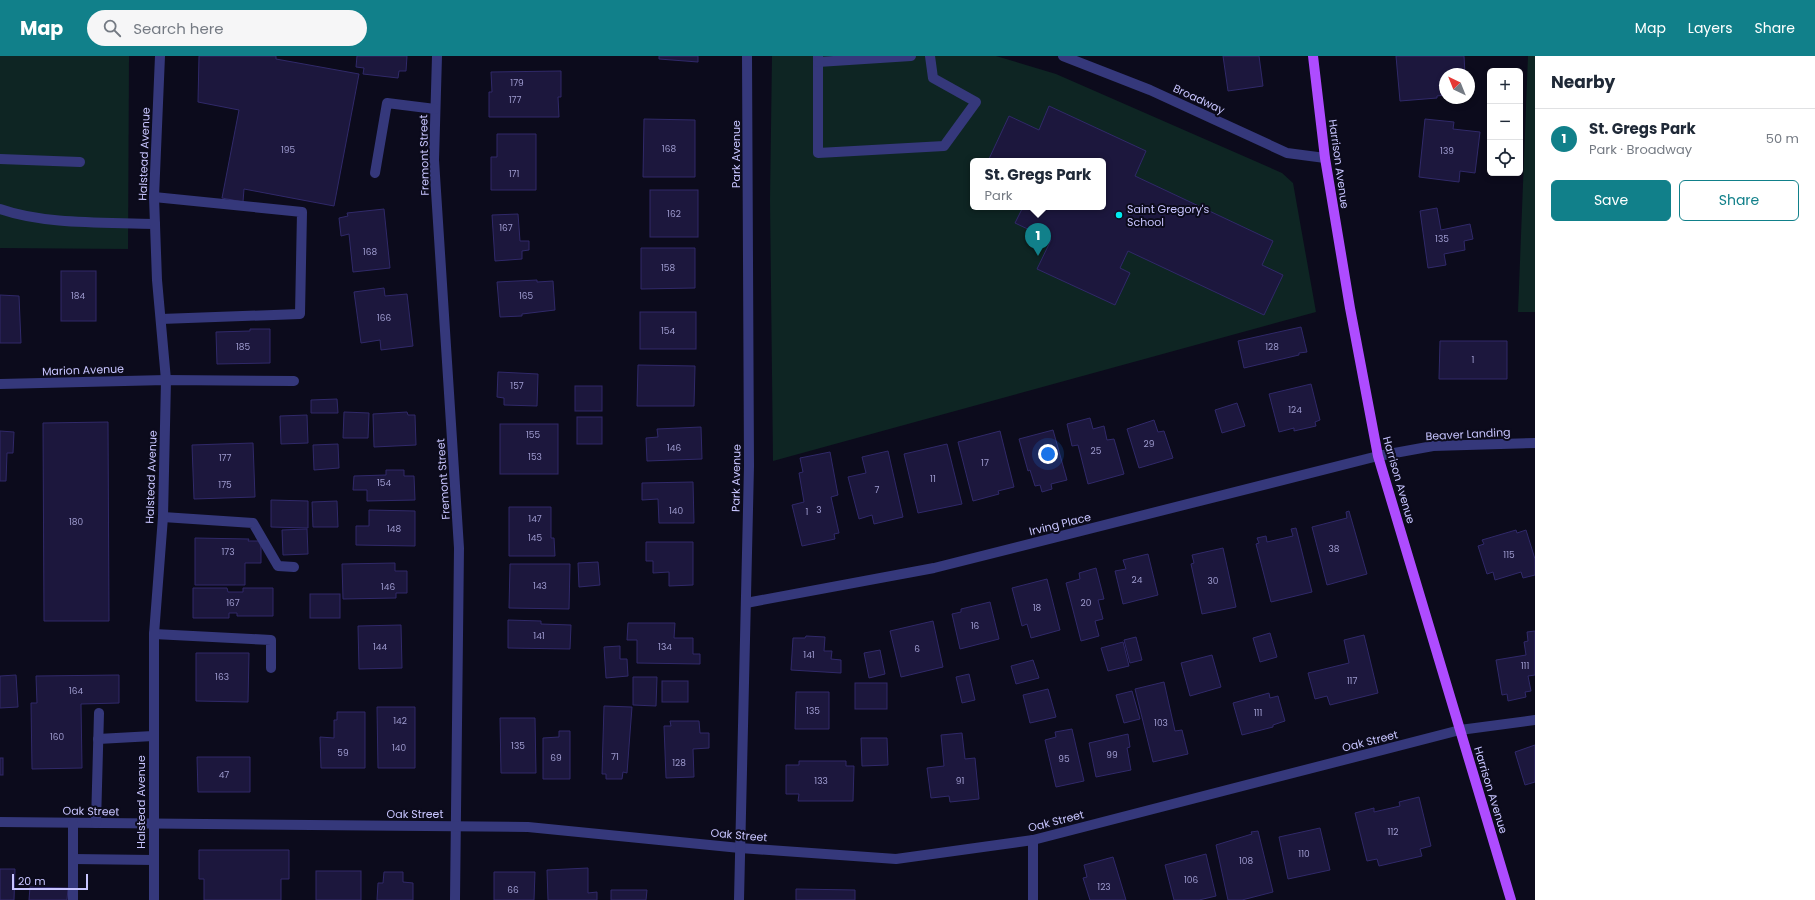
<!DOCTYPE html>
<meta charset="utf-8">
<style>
body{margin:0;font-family:Poppins,sans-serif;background:#f6f6f7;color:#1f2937}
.controls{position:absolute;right:12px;top:12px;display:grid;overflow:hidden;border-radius:6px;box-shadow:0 2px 6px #0003}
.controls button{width:36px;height:36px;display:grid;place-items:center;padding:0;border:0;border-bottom:1px solid #e0e1e3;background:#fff;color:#1f2937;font:20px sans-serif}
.compass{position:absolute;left:1439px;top:12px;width:36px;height:36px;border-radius:50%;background:#fff;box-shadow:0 2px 6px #0003;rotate:317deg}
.scale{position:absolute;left:12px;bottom:10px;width:76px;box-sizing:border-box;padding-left:4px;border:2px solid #c8c5ff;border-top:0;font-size:11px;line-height:14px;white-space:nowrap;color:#c8c5ff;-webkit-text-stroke:3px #0c0b1c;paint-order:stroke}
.you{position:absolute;left:1048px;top:398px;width:14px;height:14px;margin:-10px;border:3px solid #fff;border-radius:50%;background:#1a73e8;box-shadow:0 0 0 6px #1a73e833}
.badge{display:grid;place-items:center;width:26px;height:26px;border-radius:50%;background:#11808a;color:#fff;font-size:13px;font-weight:700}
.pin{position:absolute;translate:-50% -33px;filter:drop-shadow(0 1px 2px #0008)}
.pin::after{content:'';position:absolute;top:21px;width:14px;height:12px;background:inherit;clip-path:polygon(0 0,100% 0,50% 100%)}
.popup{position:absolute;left:970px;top:102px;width:136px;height:52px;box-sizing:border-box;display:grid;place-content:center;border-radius:6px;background:#fff;filter:drop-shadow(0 1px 3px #0005);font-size:13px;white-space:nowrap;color:#747a83}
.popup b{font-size:15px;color:#1f2937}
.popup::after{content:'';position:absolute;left:50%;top:100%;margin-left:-8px;border:8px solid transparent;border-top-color:#fff}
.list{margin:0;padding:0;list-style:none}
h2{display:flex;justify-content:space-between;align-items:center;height:52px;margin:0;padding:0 16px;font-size:17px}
h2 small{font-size:13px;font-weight:400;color:#747a83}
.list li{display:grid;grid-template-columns:26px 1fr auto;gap:12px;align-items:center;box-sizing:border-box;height:60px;padding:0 16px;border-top:1px solid #e0e1e3}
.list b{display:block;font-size:15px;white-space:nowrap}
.list p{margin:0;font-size:13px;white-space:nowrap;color:#747a83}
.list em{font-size:13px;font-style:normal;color:#747a83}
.actions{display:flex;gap:8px;padding:12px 16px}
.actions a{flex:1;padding:9px 0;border:1px solid #11808a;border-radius:6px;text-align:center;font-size:14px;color:#11808a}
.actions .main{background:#11808a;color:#fff}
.icon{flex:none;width:22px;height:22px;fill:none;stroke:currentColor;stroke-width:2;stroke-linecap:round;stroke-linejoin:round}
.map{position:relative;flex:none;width:1535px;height:844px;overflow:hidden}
header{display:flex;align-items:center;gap:24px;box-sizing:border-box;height:56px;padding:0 20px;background:#11808a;color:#fff}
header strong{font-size:19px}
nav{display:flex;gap:22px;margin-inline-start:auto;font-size:14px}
.search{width:280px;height:36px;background:#f6f6f7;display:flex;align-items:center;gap:10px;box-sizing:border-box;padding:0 14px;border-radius:22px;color:#747a83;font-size:15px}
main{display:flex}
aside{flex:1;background:#fff}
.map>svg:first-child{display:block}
.green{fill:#0e2523;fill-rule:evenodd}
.building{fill:#1c173d;stroke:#302969}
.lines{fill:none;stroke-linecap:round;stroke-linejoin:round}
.minor{stroke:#35387b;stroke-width:10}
.major{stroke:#ae4cff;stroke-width:10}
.poi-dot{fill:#00ebf0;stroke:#0c0b1c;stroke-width:1.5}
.labels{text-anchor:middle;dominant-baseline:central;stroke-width:4;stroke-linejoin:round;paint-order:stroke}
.number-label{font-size:9px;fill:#9d9ace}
.street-label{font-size:11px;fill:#c8c5ff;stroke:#0c0b1c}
.poi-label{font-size:11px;fill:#c8c5ff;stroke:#0c0b1c;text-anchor:start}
</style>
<header>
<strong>Map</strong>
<div class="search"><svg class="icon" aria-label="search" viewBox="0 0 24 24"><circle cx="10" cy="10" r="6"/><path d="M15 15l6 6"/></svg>Search here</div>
<nav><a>Map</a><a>Layers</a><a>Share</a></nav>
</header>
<main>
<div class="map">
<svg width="1535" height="844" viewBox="0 0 1535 844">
<rect width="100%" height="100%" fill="#0c0b1c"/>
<!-- green -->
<g class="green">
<path d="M0,0h129l-1,193 -128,-1z"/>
<path d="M772,0h224l60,18 226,99 11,10 23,129 -543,149 -3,-261zM973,105h130v46h-130z"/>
<path d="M1528,0h7v256h-17z"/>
</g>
<!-- building -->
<g class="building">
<path d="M199,0h77v3l83,15 -25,132 -90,-17 -1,13 -21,-4 17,-88 -41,-8z"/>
<path d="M357,0h50l-1,15h-7l-1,7 -35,-4 1,-6 -8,-1z"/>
<path d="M659,0h39v6l-39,-3z"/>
<path d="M1223,0h36l4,30 -35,5z"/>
<path d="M1396,0h68l1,18h-20v21l-8,1v2l-37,3z"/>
<path d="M561,15v26h-3l1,20h-70v-25h3l-1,-20z"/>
<path d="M1049,50l97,45 -11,25 138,65 -11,24 21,10 -19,40 -136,-64 -8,17 10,5 -15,32 -78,-36 14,-29 -36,-17 8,-16h80v-46h-115l21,-45 30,14z"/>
<path d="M644,63l51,1v57h-52z"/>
<path d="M1425,63l29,3 -1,7 27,3 -5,41 -15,-2 -1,11 -40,-5z"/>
<path d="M497,78h39v56h-45v-33h6z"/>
<rect x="650" y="134" width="48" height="47"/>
<path d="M1437,152l4,22 29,-6 3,15 -9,2 1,9 -21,4 2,11 -18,3 -8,-57z"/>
<path d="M384,153l6,59 -37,4 -4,-38 -8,2 -2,-18 9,-2 -1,-3z"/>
<path d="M518,158l2,27h9v9l-7,1v8l-27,2 -3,-46z"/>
<path d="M641,192h54v40l-54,1z"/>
<rect x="61" y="215" width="35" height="50"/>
<path d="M537,224v2l16,-1 2,29 -33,4v2l-22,1 -3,-35z"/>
<path d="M384,232l1,8 22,-2 6,52 -32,4 -1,-10 -19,3 -7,-51z"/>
<path d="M0,239l19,1 2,47h-21z"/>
<rect x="640" y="256" width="56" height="37"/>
<path d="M1301,271l6,25 -8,1v2l-55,13 -6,-27z"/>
<path d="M250,273h20v34l-53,1 -1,-32 34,-1z"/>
<path d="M1440,285h67v38h-68z"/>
<path d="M638,309l57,1 -1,40h-57z"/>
<path d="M498,316l40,2 -1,32 -33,-1v-7l-7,-1z"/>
<path d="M1311,328l9,36 -5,2 1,4 -22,5v-3l-15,4 -10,-38z"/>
<rect x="575" y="330" width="27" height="25"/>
<path d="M337,343l1,14h-27v-13z"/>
<path d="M1237,347l8,23 -23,7 -7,-23z"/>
<path d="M344,356l25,1 -1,25h-25z"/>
<path d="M407,356l1,3h7l1,30 -42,2 -1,-33z"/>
<path d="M307,359l1,28 -27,1 -1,-28z"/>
<rect x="577" y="361" width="25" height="27"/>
<path d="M1090,362l3,11 11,-3 3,14 7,-1 10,35 -36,10 -10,-39 -6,1 -5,-22z"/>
<path d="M1154,364l4,12 6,-1 9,27 -34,10 -12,-39z"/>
<path d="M108,366l1,199h-65l-1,-198z"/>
<rect x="500" y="368" width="58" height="50"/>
<path d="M701,371l1,32 -55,2 -1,-23 12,-1 -1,-8z"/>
<path d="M1053,374l14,50 -16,4 1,5 -10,3 -2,-7 -5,1 -5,-16 -2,1 -9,-32z"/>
<path d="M0,375l14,1 -1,21h-6l-1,28h-6z"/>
<path d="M1000,375l14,56 -16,4 1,3 -26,7 -15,-59z"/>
<path d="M253,387l2,54 -61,2 -2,-54z"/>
<path d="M338,388l1,24 -25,2 -1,-25z"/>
<path d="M947,388l15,60 -44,9 -14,-59z"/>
<path d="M888,395l15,66 -29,7 -2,-9 -13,4 -11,-42 18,-4 -4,-16z"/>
<path d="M830,396l8,43 -7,2 8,36 -5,1 1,5 -33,7 -10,-41 12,-3 -5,-29 4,-1 -3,-14z"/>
<path d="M386,414h18v6h10l1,24 -48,1v-11h-14l1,-14 32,-1z"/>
<path d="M693,426l1,41h-35l-1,-24 -16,1v-17z"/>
<path d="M271,444l37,1v27l-37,-1z"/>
<path d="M337,445l1,26h-25l-1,-25z"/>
<path d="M509,451h42v31h3l1,18h-46z"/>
<path d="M369,454l46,1v35l-59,-1v-19h13z"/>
<path d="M1349,455l18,63 -40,11 -15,-58 35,-9 -1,-6z"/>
<path d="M1296,472l16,64 -41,10 -15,-58 3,-1 -2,-5 9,-2 1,6 26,-6 -2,-7z"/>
<path d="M307,473l1,25 -25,1 -1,-25z"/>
<path d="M1516,474l1,3 9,-3 9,29v16l-12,3 -2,-6 -26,8 -2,-8 -6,2 -9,-28 6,-2 -2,-4z"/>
<path d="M195,482l54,1 -1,2h13v22h-16v22h-50z"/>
<path d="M646,486h47v43l-24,1v-14l-16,1v-12h-7z"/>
<path d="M1223,492l13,59 -34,7 -11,-50 3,-1 -2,-8z"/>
<path d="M1148,498l10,41 -35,9 -8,-33 11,-2 -3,-9z"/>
<path d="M598,506l2,23 -21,2 -1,-24z"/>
<path d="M395,507v8h12v22h-11v5l-53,1 -1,-35z"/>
<path d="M510,508h60l-1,45 -60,-1z"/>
<path d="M1096,512l8,31 -6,1 5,19 -8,2 4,15 -18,5 -15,-58 14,-4 -1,-6z"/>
<path d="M1047,523l13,51 -29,8 -4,-14 -5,2 -10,-38z"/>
<path d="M193,532h34l1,4h15v-4h30v28h-36v-3h-8v5h-36z"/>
<rect x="310" y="538" width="30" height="24"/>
<path d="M990,546l9,37 -39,10 -8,-35 9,-2v-3z"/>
<path d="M508,564l33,1v3l30,1 -1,24 -62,-1z"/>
<path d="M933,565l10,46 -42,10 -11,-46z"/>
<path d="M628,567h47l-1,15h19v16h7v10l-63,-1v-23h-10z"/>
<path d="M401,569l1,43 -43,1 -1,-43z"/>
<path d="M1535,575v44l-7,1 3,15 -6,1 1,5 -18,4 -1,-7 -5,1 -6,-35 30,-5 -2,-13 4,-1 -1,-9z"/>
<path d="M1270,577l7,24 -17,5 -7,-24z"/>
<path d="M1364,579l14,58 -48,12 -3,-9 -12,3 -7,-26 41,-10 -5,-23z"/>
<path d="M806,580l19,1 -1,14h8l-1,8 10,1v13l-50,-3 2,-32h12z"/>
<path d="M1136,581l6,23 -12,3 -6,-23z"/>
<path d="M1123,586l6,24 -21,5 -7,-23z"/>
<path d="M620,590v13h7l1,17 -22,2 -2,-31z"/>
<path d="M880,594l5,24 -16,4 -5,-25z"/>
<path d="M196,597h53l-1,49 -52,-1z"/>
<path d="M1212,599l9,32 -31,9 -9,-33z"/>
<path d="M1033,604l6,18 -23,6 -5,-18z"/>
<path d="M969,618l6,26 -13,3 -6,-26z"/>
<path d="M16,619l2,32 -18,1v-32z"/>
<path d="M119,619v28l-38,1 1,64 -50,1 -1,-66h6l-1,-27z"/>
<path d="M633,621h24l-1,29 -23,-1z"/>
<rect x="662" y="625" width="26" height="21"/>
<path d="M1164,626l11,49 7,-1 6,24 -35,8 -18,-73z"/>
<rect x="855" y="627" width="32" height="26"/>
<path d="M1048,633l8,28 -26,6 -7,-28z"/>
<path d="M1132,635l8,28 -16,4 -8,-28z"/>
<path d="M796,636h33v37h-34z"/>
<path d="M1269,637l1,5 8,-2 7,25 -12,4v2l-31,8 -9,-32z"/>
<path d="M604,650l28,1 -5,66 -4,-1 -1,7h-16v-5h-4z"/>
<path d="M377,651h38v61h-37z"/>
<path d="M337,656h28v56h-44l-1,-31 14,1v-18h3z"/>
<path d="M500,662h35l1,55h-35z"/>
<path d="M670,665h29l1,12h9v15l-16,1 1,28 -28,1 -2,-52h7z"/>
<path d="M1072,673l12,52 -28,6 -11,-47 11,-3 -1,-5z"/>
<path d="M559,675h11v48h-27v-41l16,-1z"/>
<path d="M962,677l3,26 10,-1 4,41 -29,3 -1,-6 -18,2 -4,-30 17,-2 -3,-31z"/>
<path d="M1128,678l2,13 -3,1 4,22 -35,7 -7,-34z"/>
<path d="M861,682h26l1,27 -26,1z"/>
<path d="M1535,689v37l-10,3 -10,-33z"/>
<path d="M197,701h53v35h-52z"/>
<rect x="0" y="702" width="3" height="17"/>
<path d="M799,705h47v5h8l-1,35h-55l1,-7h-13v-29h13z"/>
<path d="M1419,741l12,49 -11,3 2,7 -43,10 -2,-7 -10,2 -12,-48 19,-5v4l26,-6 -1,-4z"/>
<path d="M1320,772l10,42 -42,9 -9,-42z"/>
<path d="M1258,775l15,61 -31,8h-14l-12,-55 36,-11 -1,-2z"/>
<path d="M199,794h90v29h-8v21h-77v-21h-5z"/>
<path d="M1206,798l10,42 -17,4h-25l-9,-35z"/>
<path d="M1113,801l13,43h-36l-7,-22 4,-1 -3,-12z"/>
<path d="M588,812v25l9,-1v8h-49l-1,-30z"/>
<path d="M0,813h15l-1,31h-14z"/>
<rect x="316" y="815" width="45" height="29"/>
<path d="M384,816h19v10l10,1v17h-36l1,-17h5z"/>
<path d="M494,816h41l-1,28h-40z"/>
<path d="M30,831l38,1 -1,12h-38z"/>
<path d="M796,833l59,1v10h-59z"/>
<path d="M611,834h36l-1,10h-35z"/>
</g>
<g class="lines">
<!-- minor -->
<g class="minor">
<path d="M437,0l-3,104 25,388 -4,352"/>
<path d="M818,0v97l126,-7 32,-44 -43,-24 -3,-22"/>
<path d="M1063,0l87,34 137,63 38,5"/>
<path d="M818,6l93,-6"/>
<path d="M0,103l80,3"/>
<path d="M375,117l12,-70 48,6"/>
<path d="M154,141l148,15 -2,102 -139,5"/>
<path d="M0,153c45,16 107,13 155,15"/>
<path d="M0,328l166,-4 128,1"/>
<path d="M163,461l90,6 25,43 16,1"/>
<path d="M746,547l188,-35 444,-112 55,-10 102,-3"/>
<path d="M154,578l117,6v28"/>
<path d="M98,683l55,-3"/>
<path d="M0,766l528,5 212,21 156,11 137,-19 427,-110 75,-10"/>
<path d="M96,767l3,-110"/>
<path d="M1033,784v60"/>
<path d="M73,803l81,1"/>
<path d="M73,844v-77"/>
<path d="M154,844v-266l9,-117 3,-137 -9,-100 -3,-83 6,-141"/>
<path d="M739,844l10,-434 -2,-410"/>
</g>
<!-- major -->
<path class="major" d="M1313,0l12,102 25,150 28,148 133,444"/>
</g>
<!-- markers -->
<circle class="poi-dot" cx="1119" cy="159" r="4"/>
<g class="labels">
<!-- number labels -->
<g class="number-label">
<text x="517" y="27">179</text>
<text x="515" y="44">177</text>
<text x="669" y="93">168</text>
<text x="288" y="94">195</text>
<text x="1447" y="95">139</text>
<text x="514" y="118">171</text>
<text x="674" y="158">162</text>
<text x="506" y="172">167</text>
<text x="1442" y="183">135</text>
<text x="370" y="196">168</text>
<text x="668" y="212">158</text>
<text x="78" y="240">184</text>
<text x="526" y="240">165</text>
<text x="384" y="262">166</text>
<text x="668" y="275">154</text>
<text x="243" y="291">185</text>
<text x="1272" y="291">128</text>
<text x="1473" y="304">1</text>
<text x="517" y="330">157</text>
<text x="1295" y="354">124</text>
<text x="533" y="379">155</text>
<text x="1149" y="388">29</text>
<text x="674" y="392">146</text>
<text x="1096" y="395">25</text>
<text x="535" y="401">153</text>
<text x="225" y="402">177</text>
<text x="985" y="407">17</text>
<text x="933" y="423">11</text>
<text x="384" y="427">154</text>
<text x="225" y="429">175</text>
<text x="877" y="434">7</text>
<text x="819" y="454">3</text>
<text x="676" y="455">140</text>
<text x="807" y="456">1</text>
<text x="535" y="463">147</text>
<text x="76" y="466">180</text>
<text x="394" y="473">148</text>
<text x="535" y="482">145</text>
<text x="1334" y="493">38</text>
<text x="228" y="496">173</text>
<text x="1509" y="499">115</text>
<text x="1137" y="524">24</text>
<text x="1213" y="525">30</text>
<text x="540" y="530">143</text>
<text x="388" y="531">146</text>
<text x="233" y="547">167</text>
<text x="1086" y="547">20</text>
<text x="1037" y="552">18</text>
<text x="975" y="570">16</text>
<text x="539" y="580">141</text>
<text x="380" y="591">144</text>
<text x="665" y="591">134</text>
<text x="917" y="593">6</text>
<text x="809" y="599">141</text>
<text x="1525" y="610">111</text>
<text x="222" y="621">163</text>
<text x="1352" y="625">117</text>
<text x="76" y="635">164</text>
<text x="813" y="655">135</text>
<text x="1258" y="657">111</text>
<text x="400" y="665">142</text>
<text x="1161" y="667">103</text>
<text x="57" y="681">160</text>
<text x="518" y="690">135</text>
<text x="399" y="692">140</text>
<text x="343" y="697">59</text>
<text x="1112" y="699">99</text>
<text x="615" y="701">71</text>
<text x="556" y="702">69</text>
<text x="1064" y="703">95</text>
<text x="679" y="707">128</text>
<text x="224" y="719">47</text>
<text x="821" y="725">133</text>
<text x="960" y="725">91</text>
<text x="1393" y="776">112</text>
<text x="1304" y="798">110</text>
<text x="1246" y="805">108</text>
<text x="1191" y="824">106</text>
<text x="1104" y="831">123</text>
<text x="513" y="834">66</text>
</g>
<!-- street labels -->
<g class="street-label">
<text transform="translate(1199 43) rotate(25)">Broadway</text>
<text transform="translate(144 98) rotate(-88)">Halstead Avenue</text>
<text transform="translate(736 98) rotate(-90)">Park Avenue</text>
<text transform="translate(424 99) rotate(-91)">Fremont Street</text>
<text transform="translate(1339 108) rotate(82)">Harrison Avenue</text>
<text transform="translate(83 314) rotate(-2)">Marion Avenue</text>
<text transform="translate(1468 378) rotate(-3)">Beaver Landing</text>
<text transform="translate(151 421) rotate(-88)">Halstead Avenue</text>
<text transform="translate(736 422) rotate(-89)">Park Avenue</text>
<text transform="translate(443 423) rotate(-94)">Fremont Street</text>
<text transform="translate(1399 424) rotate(74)">Harrison Avenue</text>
<text transform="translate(1060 468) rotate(-14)">Irving Place</text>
<text transform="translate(1370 685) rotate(-14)">Oak Street</text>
<text transform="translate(1491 734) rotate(73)">Harrison Avenue</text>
<text transform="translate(141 746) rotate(-90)">Halstead Avenue</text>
<text transform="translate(91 755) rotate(1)">Oak Street</text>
<text x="415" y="758">Oak Street</text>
<text transform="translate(1056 765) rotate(-14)">Oak Street</text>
<text transform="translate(739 779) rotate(5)">Oak Street</text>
</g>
<!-- poi labels -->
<g class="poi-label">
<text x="1127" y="153">Saint Gregory's<tspan x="1127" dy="13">School</tspan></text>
</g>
</g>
</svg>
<div class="controls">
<button>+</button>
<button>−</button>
<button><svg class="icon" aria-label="locate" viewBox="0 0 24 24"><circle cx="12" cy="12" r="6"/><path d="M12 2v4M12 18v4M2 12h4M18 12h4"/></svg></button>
</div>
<svg class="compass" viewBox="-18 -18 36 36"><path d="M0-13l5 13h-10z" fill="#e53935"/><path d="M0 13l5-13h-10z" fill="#747a83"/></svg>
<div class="scale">20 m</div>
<div class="you"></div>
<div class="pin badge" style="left:1038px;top:200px">1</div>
<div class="popup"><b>St. Gregs Park</b>Park</div>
</div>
<aside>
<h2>Nearby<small></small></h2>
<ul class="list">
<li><span class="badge">1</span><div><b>St. Gregs Park</b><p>Park · Broadway</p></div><em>50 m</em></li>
</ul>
<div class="actions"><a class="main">Save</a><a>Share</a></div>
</aside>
</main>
